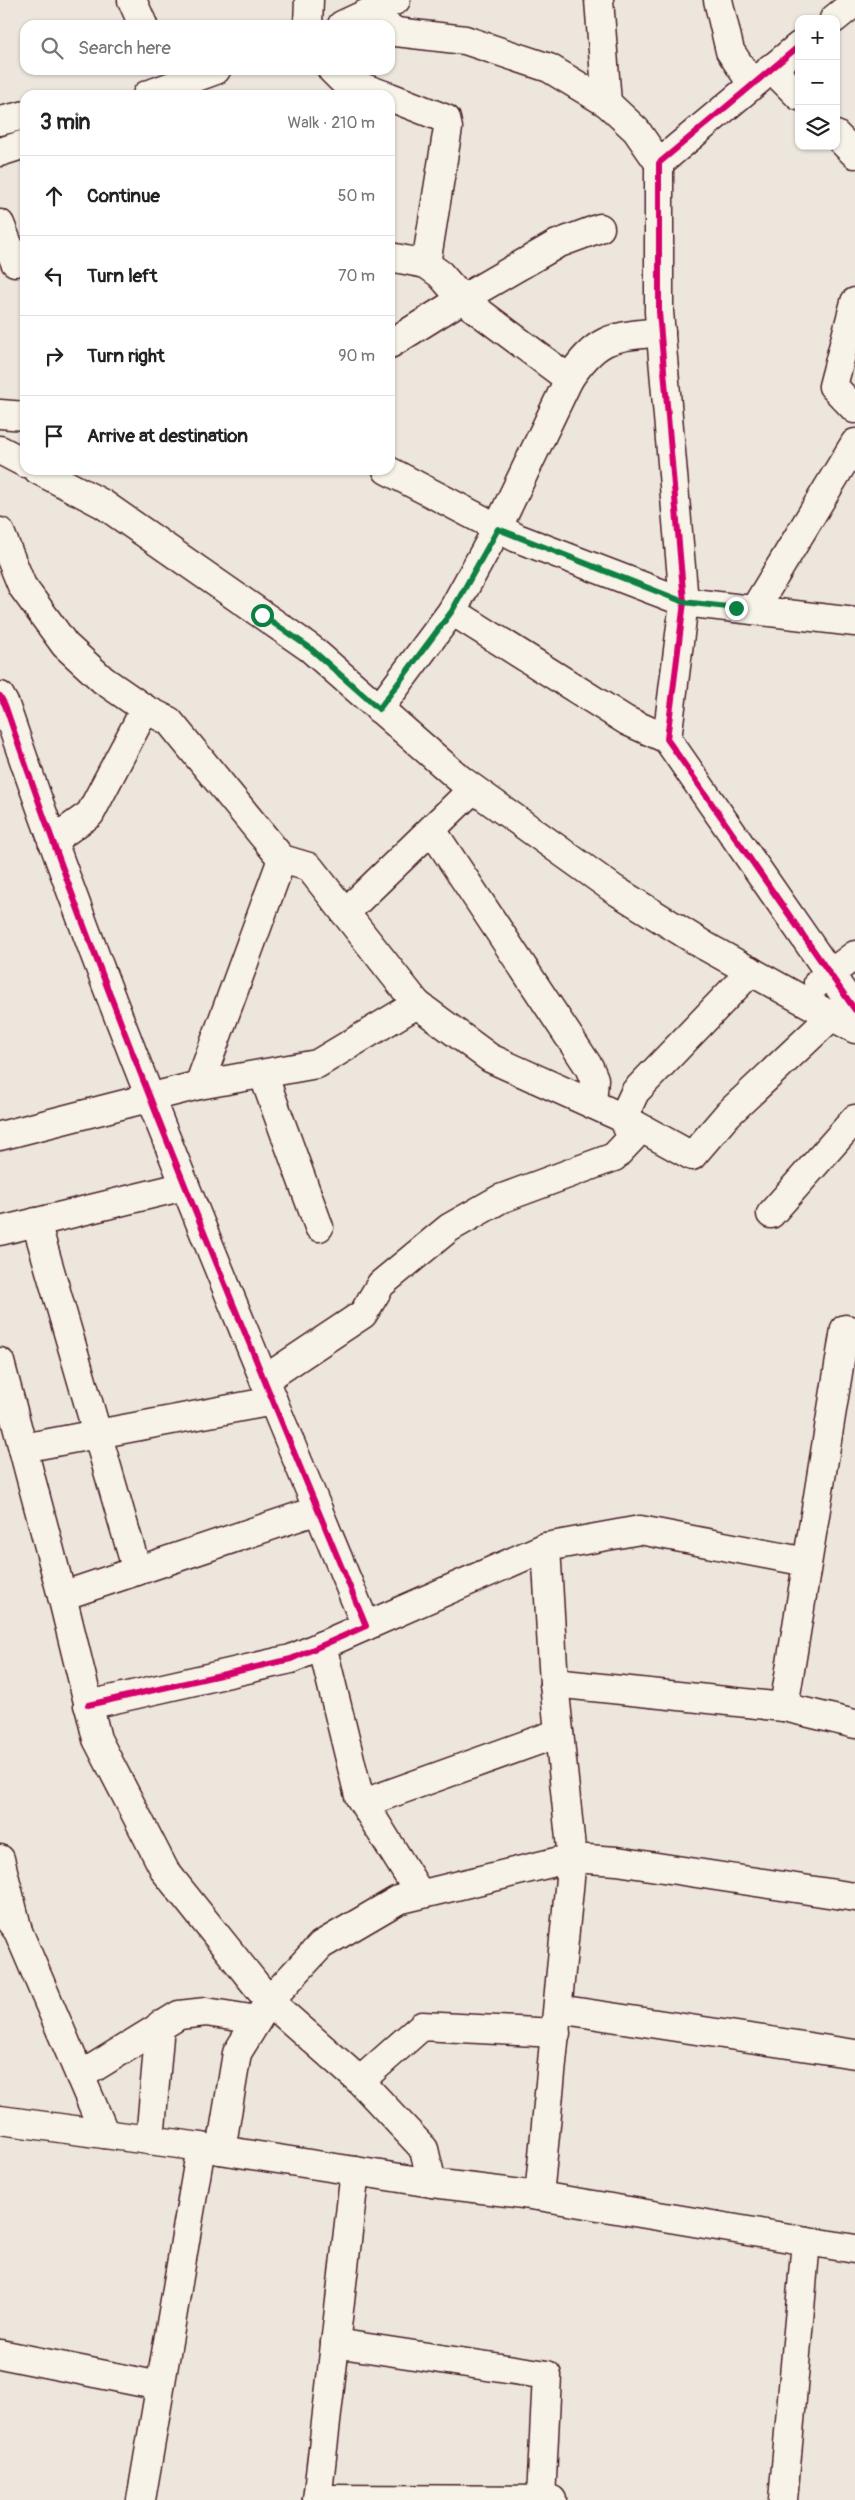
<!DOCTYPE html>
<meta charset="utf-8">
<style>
body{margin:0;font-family:Pangolin,sans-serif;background:#f2f2f2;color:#222}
.controls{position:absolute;right:15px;top:15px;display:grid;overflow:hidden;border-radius:10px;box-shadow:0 1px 4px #0004}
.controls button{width:45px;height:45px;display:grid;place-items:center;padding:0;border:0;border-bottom:1px solid #e0e0e0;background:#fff;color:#222;font:25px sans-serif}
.stop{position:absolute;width:15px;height:15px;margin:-11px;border:4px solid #0b8043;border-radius:50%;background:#fff}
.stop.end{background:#0b8043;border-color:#fff;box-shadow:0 1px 5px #0008}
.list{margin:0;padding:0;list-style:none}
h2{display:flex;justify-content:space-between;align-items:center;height:65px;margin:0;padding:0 20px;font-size:21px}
h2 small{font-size:16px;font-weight:400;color:#767676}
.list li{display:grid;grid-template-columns:32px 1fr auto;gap:15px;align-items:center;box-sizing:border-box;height:80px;padding:0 20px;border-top:1px solid #e0e0e0}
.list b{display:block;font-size:19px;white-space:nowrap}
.list em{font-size:16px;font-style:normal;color:#767676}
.icon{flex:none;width:28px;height:28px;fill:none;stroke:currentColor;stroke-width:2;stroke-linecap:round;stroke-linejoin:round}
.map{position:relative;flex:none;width:855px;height:2500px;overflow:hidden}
.search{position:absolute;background:#fff;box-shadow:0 1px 4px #0004;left:20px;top:20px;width:375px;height:55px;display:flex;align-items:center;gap:12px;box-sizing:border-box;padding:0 18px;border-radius:15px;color:#767676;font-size:19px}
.panel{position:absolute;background:#fff;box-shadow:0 1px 4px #0004;left:20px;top:90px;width:375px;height:385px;border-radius:15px}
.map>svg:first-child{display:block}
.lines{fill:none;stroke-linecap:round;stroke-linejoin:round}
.minor-casing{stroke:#4a1f2b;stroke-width:31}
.major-casing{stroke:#4a1f2b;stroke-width:31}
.minor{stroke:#f7f3e8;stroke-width:28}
.major{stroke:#f7f3e8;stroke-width:28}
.cycleway-casing{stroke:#f7f3e8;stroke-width:9}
.cycleway{stroke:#d6006c;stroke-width:6}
.route{stroke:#0b8043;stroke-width:6}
</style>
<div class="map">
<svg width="855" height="2500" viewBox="0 0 855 2500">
<rect width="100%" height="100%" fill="#ece6dd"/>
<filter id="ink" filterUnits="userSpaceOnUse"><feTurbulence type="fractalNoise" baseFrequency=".02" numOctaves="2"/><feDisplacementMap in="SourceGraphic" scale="10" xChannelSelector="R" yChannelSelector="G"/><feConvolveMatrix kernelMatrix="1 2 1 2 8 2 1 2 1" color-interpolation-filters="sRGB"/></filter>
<g filter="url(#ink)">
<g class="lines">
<!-- minor casing -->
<g class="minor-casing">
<g id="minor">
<path d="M132,0l11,25"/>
<path d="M599,0l8,103"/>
<path d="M718,0l12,51 22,33"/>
<path d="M834,19l21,-17"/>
<path d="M308,25l1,-25"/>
<path d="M342,25l54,-25"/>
<path d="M390,28l6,4 69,8 84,28 58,35 29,27 23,33"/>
<path d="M799,46l-140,117v149l25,290 -17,137 188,271"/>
<path d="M771,68l28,28"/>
<path d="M332,70l10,10 42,15"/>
<path d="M147,95l69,-25"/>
<path d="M390,97l56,22 2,9 -22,136"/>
<path d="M0,121l25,-6"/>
<path d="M836,135l19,19"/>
<path d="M0,152l25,-8"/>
<path d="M0,224l15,38"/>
<path d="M855,302l-22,84 22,23"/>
<path d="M390,344l72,-45 95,-55 43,-16"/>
<path d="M569,379c29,-43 43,-42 92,-47"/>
<path d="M0,414l25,2"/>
<path d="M0,450l25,13"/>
<path d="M38,470l65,34 207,144 151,132 154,110 90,56 150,83"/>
<path d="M387,470l130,68 167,64 171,20"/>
<path d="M0,532l22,54 43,59 38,35 42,29 -55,105 -38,27"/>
<path d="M754,610l101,-167"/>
<path d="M452,611l175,110 40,18"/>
<path d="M0,696l5,9c106,312 235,616 361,921l-75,33 -203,46"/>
<path d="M379,709l73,-98 45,-82 72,-150 -107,-80 -22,-25 -14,-10 -36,-7"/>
<path d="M432,830l157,237 5,12 -2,25"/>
<path d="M282,859l27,8 108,137"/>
<path d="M345,913l128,-124"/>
<path d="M751,971l-116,121 -12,26 69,38 36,-42 104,-98"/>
<path d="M818,983l37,-28"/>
<path d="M263,1074l56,153"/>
<path d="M199,1085l118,-21 100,-60 73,54 133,60 9,20 -18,19 -114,42 -51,29 -68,56 -18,30 -99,66"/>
<path d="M0,1136l199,-51 83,-226 -113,-138 -24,-12"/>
<path d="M771,1214l84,-95"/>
<path d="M36,1222l101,349"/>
<path d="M0,1231l185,-45"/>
<path d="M0,1362l62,234 35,143 68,132 104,130 -32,52 -16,97"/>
<path d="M23,1448l250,-47"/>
<path d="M62,1596l256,-86"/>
<path d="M366,1626l180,-79 94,-17 167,32"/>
<path d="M322,1645l37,151 61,98"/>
<path d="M554,1683l230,24 71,17"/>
<path d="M784,1707l61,-378 10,2"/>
<path d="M364,1803l195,-70"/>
<path d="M0,1859l17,68"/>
<path d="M0,1908l18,23 87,203"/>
<path d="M558,2009l297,45"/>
<path d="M80,2076l99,-61 27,-3 51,8"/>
<path d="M360,2081l62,-55 134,7"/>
<path d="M0,2120l201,27"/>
<path d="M150,2140l10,-115"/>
<path d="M432,2183l-8,-34 -64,-68 -91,-80 52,-56 77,-45 174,-42 45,3 238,36"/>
<path d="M539,2196l33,-338 -18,-175 -8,-136"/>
<path d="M335,2343l212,32 -6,124"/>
<path d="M0,2354l160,32"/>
<path d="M317,2499l235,1"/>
<path d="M317,2500l38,-329"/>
<path d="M783,2500l23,-259"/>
</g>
</g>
<!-- major casing -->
<g class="major-casing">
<path id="major" d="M141,2500l60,-353 231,36 107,13 316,53"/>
</g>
<!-- minor -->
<use href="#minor" class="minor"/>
<!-- major -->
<use href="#major" class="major"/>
<!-- cycleway casing -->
<g class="cycleway-casing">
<g id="cycleway">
<path d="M799,46l-140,117v149l25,290 -17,137 188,271"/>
<path d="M0,696l5,9c106,312 235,616 361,921l-75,33 -203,46"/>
</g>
</g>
<!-- cycleway -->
<use href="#cycleway" class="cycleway"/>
</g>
</g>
<g class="lines" filter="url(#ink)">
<!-- route -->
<path class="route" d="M262,615l48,33 69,61 73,-98 46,-82 186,73 52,6"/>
</g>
</svg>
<div class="controls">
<button>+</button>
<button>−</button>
<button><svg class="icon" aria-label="layers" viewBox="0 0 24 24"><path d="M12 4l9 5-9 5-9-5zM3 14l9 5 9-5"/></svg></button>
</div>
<div class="stop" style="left:262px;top:615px"></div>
<div class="stop end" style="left:736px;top:608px"></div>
<div class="search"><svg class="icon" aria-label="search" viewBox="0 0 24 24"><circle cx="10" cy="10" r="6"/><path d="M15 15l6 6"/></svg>Search here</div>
<section class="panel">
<h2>3 min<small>Walk · 210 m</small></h2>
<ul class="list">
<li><svg class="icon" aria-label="ahead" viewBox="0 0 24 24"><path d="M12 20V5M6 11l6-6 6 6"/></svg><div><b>Continue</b></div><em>50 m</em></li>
<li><svg class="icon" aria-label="left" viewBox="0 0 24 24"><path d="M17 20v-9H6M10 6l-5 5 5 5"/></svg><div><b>Turn left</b></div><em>70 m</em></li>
<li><svg class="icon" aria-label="right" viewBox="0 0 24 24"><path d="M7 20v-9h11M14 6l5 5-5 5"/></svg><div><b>Turn right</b></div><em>90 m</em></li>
<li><svg class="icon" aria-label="arrive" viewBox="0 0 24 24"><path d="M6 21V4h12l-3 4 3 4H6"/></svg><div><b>Arrive at destination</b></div></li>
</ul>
</section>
</div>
